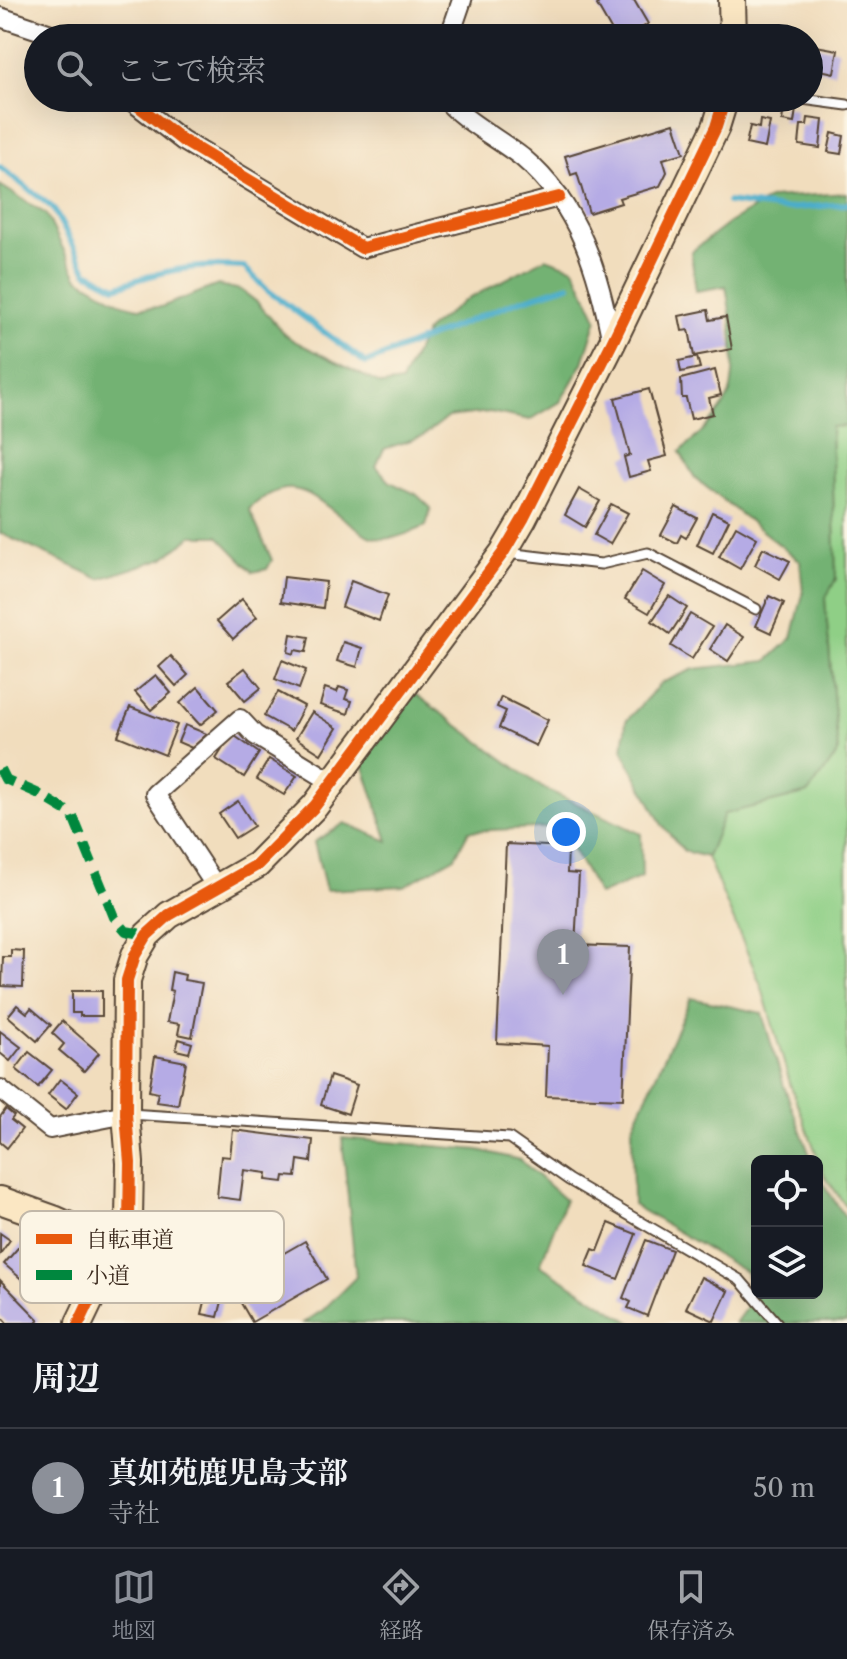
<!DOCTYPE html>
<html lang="ja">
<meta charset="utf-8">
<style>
body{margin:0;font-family:"Libre Caslon Text","Noto Serif JP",serif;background:#242831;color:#f1f3f6}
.controls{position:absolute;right:24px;bottom:24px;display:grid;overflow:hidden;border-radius:12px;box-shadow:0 8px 32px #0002}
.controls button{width:72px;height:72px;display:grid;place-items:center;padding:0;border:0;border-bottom:2px solid #363941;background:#171b24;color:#f1f3f6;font:40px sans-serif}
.you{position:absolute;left:566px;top:832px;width:28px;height:28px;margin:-20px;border:6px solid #fff;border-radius:50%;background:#1a73e8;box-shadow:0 0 0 12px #1a73e833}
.badge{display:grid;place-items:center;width:52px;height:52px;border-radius:50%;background:#8c9099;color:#fff;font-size:26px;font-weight:700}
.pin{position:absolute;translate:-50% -66px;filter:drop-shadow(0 2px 4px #0008)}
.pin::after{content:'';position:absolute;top:42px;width:28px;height:24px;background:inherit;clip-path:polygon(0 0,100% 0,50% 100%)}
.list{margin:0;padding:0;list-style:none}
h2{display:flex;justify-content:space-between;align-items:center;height:104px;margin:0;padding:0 32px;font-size:34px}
h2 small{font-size:26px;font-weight:400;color:#9ea1a6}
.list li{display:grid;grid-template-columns:52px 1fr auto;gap:24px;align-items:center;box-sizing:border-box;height:120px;padding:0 32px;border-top:2px solid #363941}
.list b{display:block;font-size:30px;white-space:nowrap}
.list p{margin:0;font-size:26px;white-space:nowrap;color:#9ea1a6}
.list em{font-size:26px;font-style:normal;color:#9ea1a6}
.icon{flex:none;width:44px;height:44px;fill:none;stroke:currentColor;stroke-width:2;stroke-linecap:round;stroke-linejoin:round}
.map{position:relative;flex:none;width:847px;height:1323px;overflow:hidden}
.search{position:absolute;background:#171b24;box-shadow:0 8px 32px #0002;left:24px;right:24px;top:24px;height:88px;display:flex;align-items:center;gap:20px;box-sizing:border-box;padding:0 28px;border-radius:44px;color:#9ea1a6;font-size:30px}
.sheet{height:224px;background:#171b24}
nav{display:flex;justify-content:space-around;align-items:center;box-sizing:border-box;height:112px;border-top:2px solid #363941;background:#171b24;font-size:22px;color:#9ea1a6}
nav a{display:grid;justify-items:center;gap:4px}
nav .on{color:#8c9099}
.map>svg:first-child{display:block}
.green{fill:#8fcf86;stroke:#657c52;stroke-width:2}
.forest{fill:#73b273;stroke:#576e48;stroke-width:2}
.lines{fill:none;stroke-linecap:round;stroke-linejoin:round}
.stream{stroke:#4cadcb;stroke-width:6}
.building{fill:#b5abe5}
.lane-casing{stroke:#564536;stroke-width:13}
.street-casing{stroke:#564536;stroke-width:22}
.secondary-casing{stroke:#564536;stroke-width:30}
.lane{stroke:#fff;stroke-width:9}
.street{stroke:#fff;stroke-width:18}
.secondary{stroke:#fbe7c3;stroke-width:26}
.quiet{stroke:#00873e;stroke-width:10;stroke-dasharray:20 10;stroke-linecap:butt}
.cycleway-casing{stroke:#fcf5e5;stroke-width:17}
.cycleway{stroke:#e8590c;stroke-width:12}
.key{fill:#fcf5e5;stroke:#c2b8a9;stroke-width:2}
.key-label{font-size:22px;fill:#3b2a1e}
</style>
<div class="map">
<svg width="847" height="1323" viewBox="0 0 847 1323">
<rect width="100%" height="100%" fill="#fcf5e5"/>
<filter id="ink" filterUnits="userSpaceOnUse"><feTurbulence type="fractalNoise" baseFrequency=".0125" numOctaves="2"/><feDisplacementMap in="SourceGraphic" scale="16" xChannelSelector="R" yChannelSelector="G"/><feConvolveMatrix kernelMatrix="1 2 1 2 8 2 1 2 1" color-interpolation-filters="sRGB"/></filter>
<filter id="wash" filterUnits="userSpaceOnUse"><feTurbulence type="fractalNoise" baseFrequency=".006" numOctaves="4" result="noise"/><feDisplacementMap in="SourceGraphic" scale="32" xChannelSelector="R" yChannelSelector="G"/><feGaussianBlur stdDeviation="1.8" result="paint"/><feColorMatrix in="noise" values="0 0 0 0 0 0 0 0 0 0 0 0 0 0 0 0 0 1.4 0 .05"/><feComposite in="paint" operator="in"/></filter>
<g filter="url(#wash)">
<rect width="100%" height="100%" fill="#f1ddbd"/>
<!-- green -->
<path class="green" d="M831,426h16v782l-22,-32 -34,-89 -30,-102 -54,-128 17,-43 84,-21 30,-40 -13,-154 11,-21z"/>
<!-- forest -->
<g class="forest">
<path d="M0,185l46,29 31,63 46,27 16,4 22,-1 57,-22 23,5 17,13 25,30 11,8 88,44 19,-3 26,-52 37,-29 82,-43 28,10 23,50 -14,45 -23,39 -30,18 -40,-8 -42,5 -25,19 -39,13 -8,17 14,16 26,12 15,14 -5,18c-15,6 -37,17 -54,11 -6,-1 -12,-7 -16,-10 -42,-26 -59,-61 -107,-18l23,51 -5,9 -14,3 -35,-36h-26l-28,22 -64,21 -100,-46z"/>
<path d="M847,193v233l-16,1 5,152 -11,20 13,154 -30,40 -84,21 -17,43 -23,-6 -22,-26 -39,-74 3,-30 35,-38 33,-14 73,-8 25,-23 11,-44 -3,-33 -105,-83 -15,-26c16,-14 47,-42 51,-64 6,-29 0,-73 -5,-102l-30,5 -5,-39 38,-29 42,-25z"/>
<path d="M415,694l128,94 98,46 1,43 -43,18 -39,-68 -91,4 -14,26 -51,29 -78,4 -12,-48 31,-19 43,18 -26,-80z"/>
<path d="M691,998l71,15 22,73 28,75h-55v132h60v-119l30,46v103h-112l11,-15 1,-35 -114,-68 -1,-77z"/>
<path d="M342,1138l137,12 41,10 45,40 -25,65 92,58h-329l20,-13 33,-33z"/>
</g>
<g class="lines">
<!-- stream -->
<g class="stream">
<path d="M0,167l53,41 34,64 29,15c47,-17 77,-23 128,-20l23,23 99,73 149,-61 54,-17"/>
<path d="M728,202l56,7 63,-5"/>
</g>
</g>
<g id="blocks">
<!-- building -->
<g class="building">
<path d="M601,0h33l14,24 -23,14h-9l-19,-33z"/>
<path d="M816,46l22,4 -4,23 -23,-5z"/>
<path d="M784,107l12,2 -2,14 -12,-2z"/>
<path d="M808,118l15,2 -3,28 -21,-3 2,-20h6z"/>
<path d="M760,120l10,2 -5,26 -19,-4 4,-18 9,2z"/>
<path d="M674,123l10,30 -21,6 4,13 -7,14 -41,12 2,5 -32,10 -12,-40 -6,2 -6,-19z"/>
<path d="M832,133l12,3 -3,18 -13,-2z"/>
<path d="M708,310l2,10 16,-3 6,32 -38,7 -5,-26 -7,1 -3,-15z"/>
<path d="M697,357l3,11 -19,4 -2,-11z"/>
<path d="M715,370l6,25 -12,3 4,16 -22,5 -5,-21h-4l-1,-19z"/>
<path d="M649,389l18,67 -19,5 3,10 -22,6 -5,-20 6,-2 -15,-57z"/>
<path d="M579,489l21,12 -15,26 -20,-12z"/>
<path d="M611,504l17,9 -18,31 -16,-9z"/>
<path d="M676,507l21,11 -11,20 -5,-3 -4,8 -16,-8z"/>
<path d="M712,512l17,8 -16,33 -16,-8z"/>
<path d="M736,526l21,12 -17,31 -21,-12z"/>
<path d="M763,548l27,13 -10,18 -25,-14z"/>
<path d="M642,571l23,14 -16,28 -24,-14z"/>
<path d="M284,577l42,5 -3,26 -42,-6z"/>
<path d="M351,581l37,14 -9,26 -37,-14z"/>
<path d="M669,596l18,12 -17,26 -18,-13z"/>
<path d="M769,596l15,7 -13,30 -15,-7z"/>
<path d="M242,599l15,18 -24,22 -16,-18z"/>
<path d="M690,614l22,13 -20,32 -21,-13z"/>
<path d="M725,625l19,12 -16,24 -18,-12z"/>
<path d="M291,634l18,3 -3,15 -11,-2 -1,4 -6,-2z"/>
<path d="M343,642l19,6 -5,19 -20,-6z"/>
<path d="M171,656l17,19 -12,11 -17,-19z"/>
<path d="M282,660l24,10 -7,19 -24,-10z"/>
<path d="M245,668l16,20 -16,13 -17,-20z"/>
<path d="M156,675l15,18 -20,17 -16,-18z"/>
<path d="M198,687l20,23 -18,15 -20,-22z"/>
<path d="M339,687l9,3 -3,9 7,2 -4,13 -28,-9 5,-17 12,4z"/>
<path d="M278,692l26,14 -13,25 -27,-15z"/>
<path d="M501,697l47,23 -12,26 -37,-18 7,-17 -9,-4z"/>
<path d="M130,707l47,18 -12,30 -47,-19z"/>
<path d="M312,712l25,16 -16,26 -25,-16z"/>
<path d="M185,725l22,9 -15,14 -14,-6z"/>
<path d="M232,734l27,19 -15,24 -28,-18z"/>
<path d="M269,759l28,17 -13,19 -27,-16z"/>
<path d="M238,801l16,25 -19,12 -16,-24z"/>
<path d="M506,844l62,3 -1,26 12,1 -4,71 55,2 -7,152 -77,-3 2,-50 -51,-3z"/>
<path d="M11,950l13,1 -1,36 -21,-1 1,-29h8z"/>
<path d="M172,972l13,3 -1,5 18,3 -10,54 -14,-3 2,-10 -13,-2 6,-31 -4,-1z"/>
<path d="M72,991h30v25h-22v-3h-8z"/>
<path d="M17,1005l10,8 4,-5 20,17 -14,16 -29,-25z"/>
<path d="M62,1021l37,32 -15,18 -25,-21 5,-6 -12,-11z"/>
<path d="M0,1031l21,16 -11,14 -10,-8z"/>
<path d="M179,1039l13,4 -3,10 -13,-3z"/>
<path d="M29,1052l23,18 -14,17 -22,-18z"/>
<path d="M155,1056l31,6 -8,43 -22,-3 2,-9 -9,-2z"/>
<path d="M330,1076l27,9 -9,29 -27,-9z"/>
<path d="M60,1079l18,14 -12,16 -18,-14z"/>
<path d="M6,1109l8,7 -3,4 11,9 -15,19 -7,-6v-25z"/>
<path d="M233,1130l80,10 -2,22 -13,-2 -2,17 -12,-1 -1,6 -17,-2 1,-7 -23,-3 -4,30 -23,-3 4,-41 9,1z"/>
<path d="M609,1223l27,11 -18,45 -32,-13 7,-17 5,2z"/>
<path d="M256,1225l13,27 -41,26 -10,39 -16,-3 11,-45 10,3 -5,-11 7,-3 -6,-10z"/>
<path d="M0,1233l10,7 -10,14z"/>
<path d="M646,1240l26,10 -25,66 -19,-8 3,-6 -8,-4z"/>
<path d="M305,1241l22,38 -75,43 -22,-38z"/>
<path d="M23,1242l16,14 4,-6 20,18 -23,27 -36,-31z"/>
<path d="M701,1277l27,14 -14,30 -28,-13z"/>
<path d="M0,1280l39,40 -3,3h-29l-7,-8z"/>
</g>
</g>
</g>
<g filter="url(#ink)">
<use href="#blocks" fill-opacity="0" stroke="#564536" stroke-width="2"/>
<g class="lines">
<!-- lane casing -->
<g class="lane-casing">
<g id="lane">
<path d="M795,98l52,7"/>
<path d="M506,553l95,11 47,-11 108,56"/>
<path d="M129,1114l380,24 60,42 171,100 37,43"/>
</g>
</g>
<!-- street casing -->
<g class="street-casing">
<g id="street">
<path d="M0,17l51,17 5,4"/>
<path d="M449,38l13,-38"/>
<path d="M128,98l54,42 180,108 197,-51"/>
<path d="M445,98c14,20 57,43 78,60 57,48 76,115 89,185"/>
<path d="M217,888l-62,-94 85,-75 15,16 77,47"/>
<path d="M0,1089l50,40 76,-15"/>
</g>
</g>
<!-- secondary casing -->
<g class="secondary-casing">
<g id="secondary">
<path d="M732,0l1,38"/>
<path d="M0,1200l56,20 60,27"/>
<path d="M79,1323l50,-104 1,-56 -4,-49 1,-134 8,-25 12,-20 22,-20 88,-50 58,-59 188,-253 20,-34 89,-176 104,-216 9,-29"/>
</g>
</g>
<!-- lane -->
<use href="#lane" class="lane"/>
<!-- street -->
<use href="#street" class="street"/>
<!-- secondary -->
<use href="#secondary" class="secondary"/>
<!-- quiet -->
<path class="quiet" d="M0,769l5,10 32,14 35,21 42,103 12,14 21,4"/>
<!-- cycleway casing -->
<g class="cycleway-casing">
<g id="cycleway">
<path d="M128,98l54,42 180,108 197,-51"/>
<path d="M79,1323l50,-104 1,-56 -4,-49 1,-134 8,-25 12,-20 22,-20 88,-50 58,-59 188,-253 20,-34 89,-176 104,-216 9,-29"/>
</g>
</g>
<!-- cycleway -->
<use href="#cycleway" class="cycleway"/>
</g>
</g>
<!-- legend -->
<rect x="20" y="1211" width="264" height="92" rx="12" class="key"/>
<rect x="36" y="1234" width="36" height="10" fill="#e8590c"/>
<rect x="36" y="1270" width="36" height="10" fill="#00873e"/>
<g class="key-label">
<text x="86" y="1247">自転車道</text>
<text x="86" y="1283">小道</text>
</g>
</svg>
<div class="controls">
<button><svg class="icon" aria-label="locate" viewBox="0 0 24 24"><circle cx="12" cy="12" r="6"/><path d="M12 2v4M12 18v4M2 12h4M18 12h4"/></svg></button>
<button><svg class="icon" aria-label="layers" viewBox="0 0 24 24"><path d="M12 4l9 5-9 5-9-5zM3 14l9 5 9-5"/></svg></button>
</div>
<div class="you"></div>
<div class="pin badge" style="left:563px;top:995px">1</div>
<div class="search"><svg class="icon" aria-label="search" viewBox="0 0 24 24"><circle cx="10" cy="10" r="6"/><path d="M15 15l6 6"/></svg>ここで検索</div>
</div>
<section class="sheet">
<h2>周辺<small></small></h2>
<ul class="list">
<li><span class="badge">1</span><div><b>真如苑鹿児島支部</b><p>寺社</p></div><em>50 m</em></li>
</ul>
</section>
<nav>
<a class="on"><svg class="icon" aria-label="map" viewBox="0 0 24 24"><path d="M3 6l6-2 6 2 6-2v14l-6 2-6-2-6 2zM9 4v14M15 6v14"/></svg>地図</a>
<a><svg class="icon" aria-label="directions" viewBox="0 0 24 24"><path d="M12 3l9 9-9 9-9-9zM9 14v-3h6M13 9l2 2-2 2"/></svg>経路</a>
<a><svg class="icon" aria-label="saved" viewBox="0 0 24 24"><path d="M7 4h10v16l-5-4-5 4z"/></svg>保存済み</a>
</nav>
